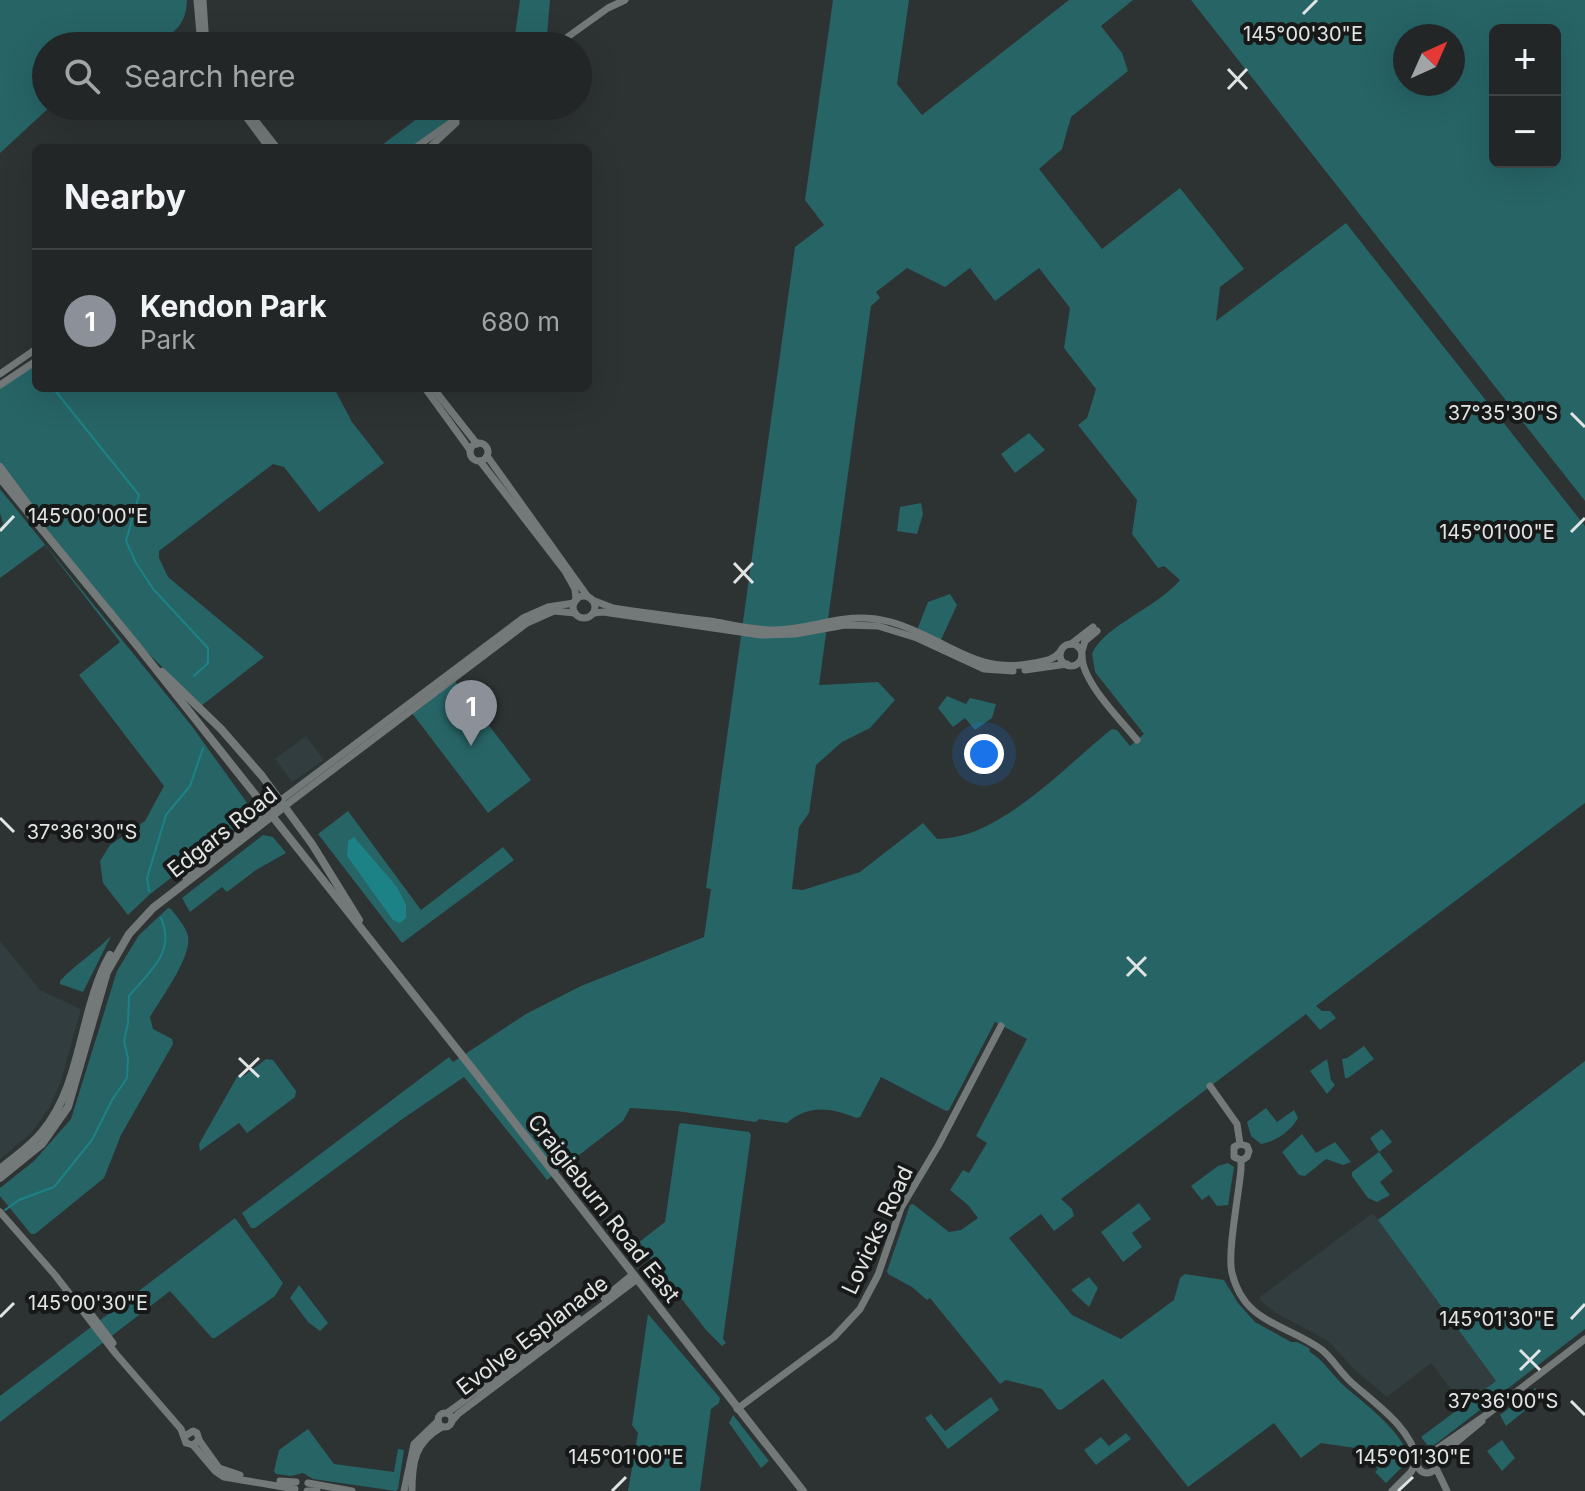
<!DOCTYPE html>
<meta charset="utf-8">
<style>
body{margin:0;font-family:Inter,sans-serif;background:#2a2e2e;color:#f1f3f6}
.controls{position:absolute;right:24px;top:24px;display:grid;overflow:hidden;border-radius:12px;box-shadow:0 8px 32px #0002}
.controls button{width:72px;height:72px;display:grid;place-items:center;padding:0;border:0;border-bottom:2px solid #3f4343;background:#222626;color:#f1f3f6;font:40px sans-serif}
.compass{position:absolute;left:1393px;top:24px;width:72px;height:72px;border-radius:50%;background:#222626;box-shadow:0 8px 32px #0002;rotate:45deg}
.you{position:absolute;left:984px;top:754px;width:28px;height:28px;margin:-20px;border:6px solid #fff;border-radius:50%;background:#1a73e8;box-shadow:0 0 0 12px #1a73e833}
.badge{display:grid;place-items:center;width:52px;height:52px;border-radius:50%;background:#8c9099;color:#fff;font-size:26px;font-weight:700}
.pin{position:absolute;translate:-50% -66px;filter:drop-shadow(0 2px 4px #0008)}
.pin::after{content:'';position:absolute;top:42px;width:28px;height:24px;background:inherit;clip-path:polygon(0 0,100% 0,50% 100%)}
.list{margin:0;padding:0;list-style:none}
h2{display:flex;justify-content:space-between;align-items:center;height:104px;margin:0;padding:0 32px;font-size:34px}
h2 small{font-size:26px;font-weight:400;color:#a2a5a7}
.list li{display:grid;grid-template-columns:52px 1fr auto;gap:24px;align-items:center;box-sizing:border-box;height:144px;padding:0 32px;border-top:2px solid #3f4343}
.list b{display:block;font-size:30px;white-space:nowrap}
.list p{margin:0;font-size:26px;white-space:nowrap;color:#a2a5a7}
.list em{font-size:26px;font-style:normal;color:#a2a5a7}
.icon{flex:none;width:44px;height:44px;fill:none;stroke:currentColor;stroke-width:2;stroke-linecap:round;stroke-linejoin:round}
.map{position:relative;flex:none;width:1585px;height:1491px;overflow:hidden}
.search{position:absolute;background:#222626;box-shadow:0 8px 32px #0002;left:32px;top:32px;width:560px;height:88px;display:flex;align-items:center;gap:20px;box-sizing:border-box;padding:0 28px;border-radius:44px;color:#a2a5a7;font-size:30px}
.panel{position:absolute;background:#222626;box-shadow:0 8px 32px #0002;left:32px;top:144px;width:560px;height:248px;border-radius:12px}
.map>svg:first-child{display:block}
.built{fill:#313d3e}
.green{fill:#276466;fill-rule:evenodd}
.water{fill:#1c8285}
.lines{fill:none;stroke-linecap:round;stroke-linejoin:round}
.stream{stroke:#1c8285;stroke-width:2}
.tertiary{stroke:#737979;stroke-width:7}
.secondary{stroke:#737979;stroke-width:8}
.ticks{fill:none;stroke:#e1e4e4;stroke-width:3}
.labels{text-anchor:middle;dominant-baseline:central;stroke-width:8;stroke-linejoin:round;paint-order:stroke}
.street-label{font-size:22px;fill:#e1e4e4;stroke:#171919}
.ticks-label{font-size:20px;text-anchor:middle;fill:#e1e4e4;stroke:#171919;stroke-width:8;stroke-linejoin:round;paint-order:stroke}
</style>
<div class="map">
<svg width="1585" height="1491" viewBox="0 0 1585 1491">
<rect width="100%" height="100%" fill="#2d3232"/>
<!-- built -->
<g class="built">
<path d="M306,736l18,24 -32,22 -17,-23z"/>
<path d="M0,941l40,49 41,19 -20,72 -11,26 -19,26 -31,26z"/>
<path d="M1371,1214h3l122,167 -33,24 -32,-42 -44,34 -32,-27 -27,-29 -52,-28 -16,-13v-3z"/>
</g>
<!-- green -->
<g class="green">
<path d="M0,0h187c-1,26 -12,30 -30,46h-111v60h5l-51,47z"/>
<path d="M520,0h30l-4,46h-37l6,-11z"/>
<path d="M833,0h76l-12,84 25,31 147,-115h64l-32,26 21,27 6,18 -57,46 -9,32 -23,20 63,80 78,-61 64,81 -24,18 -4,34 130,-98 239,303v277l-269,203 6,5h8l6,7 -16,12 -14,-16 -245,185 11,10 2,7 -20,15 -13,-17 -32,24 63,77 49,24 53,-39 6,-22 5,-4 39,6 14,23 17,19 36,20h6l12,6 1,4c13,8 21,21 32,32 21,19 62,47 67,76l-23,23 -11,-11 3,-3 -16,-20 -41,-6 -20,15 -27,-35 -86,64 -85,-108 -42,31 -4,-1 -15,-20 -36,-9 -6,4 -70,-86 -3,2 -15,-13 -24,-13 -1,-3 23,-66 3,-1 36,28 12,-2 17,-12 -10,-13 -18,-15 13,-20 6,3 18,-30 -11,-7 51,-97 -32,-17 -46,88 -3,1 -65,-34 -21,40 -4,1c-25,-10 -47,-14 -69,5l-28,-4 -3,3 -80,-11 -46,-3 -7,13 -76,59 -83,-103 -63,43 -146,108h-4l-9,-15 207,-156 4,5 73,-48 55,-28 123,-49 7,-48 -5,-1 89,-641 29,-22 -19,-25zM907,268l38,19 25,-19 25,33 44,-33 31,40 -6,40 32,41 -9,29 -9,7 59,75 -5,34 26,34 6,-2 16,14c-22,27 -78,47 -88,74l3,18 49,62 -14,12 -13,-16 -5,-1c-47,37 -112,110 -175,110l-14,-16 -63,49 -57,18 -11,-1 7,-62 10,-14 7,-48 26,-23 28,-14 25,-28 -17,-18 -59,3 52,-379 9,-8 -4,-6z"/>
<path d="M1191,0h394v501zM1495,30h60v132h-60zM1453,36v48h-48v-48z"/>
<path d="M434,106h33l-56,42h-33z"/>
<path d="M36,363v25h298l18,34 32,41 -65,49 -35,-45 -11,-3 -114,87v7l9,19 96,80 -63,49 -58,-58 -95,-117 -48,-67v-76z"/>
<path d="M1029,433l16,17 -30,23 -14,-19z"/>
<path d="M0,489l191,236 59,82 -1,10 -100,78 -21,20 -25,-32 -3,-22 10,-16 35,-24 19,-35 -85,-111 41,-33 -75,-97 -45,33v-51l3,-3 -3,-11z"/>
<path d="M921,503l2,11 -6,20 -20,-3 3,-24z"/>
<path d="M950,594l7,11 -17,37 -23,-12 11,-28z"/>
<path d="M454,680l77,100 -43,33 -76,-100z"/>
<path d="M947,696l19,8 4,-6 26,6 -4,14 -17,12 -10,-12 -12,9 -15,-19z"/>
<path d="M348,811l73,99 82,-63 11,13 -112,83 -84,-109z"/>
<path d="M263,835l10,2 13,16 -30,17 -29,22 -5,-5 -32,25 -8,-14z"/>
<path d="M168,908l3,1c6,8 14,16 17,27 4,21 -27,62 -38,81l3,12 19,10 1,5 -52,91 -17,43 -69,56h-4l-31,-38v-8l34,-27 37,-42 46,-148 22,-36z"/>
<path d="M111,936l-28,56 -23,-8v-3c16,-17 35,-29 51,-45z"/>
<path d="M1364,1046l10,13 -26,19h-3l-3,-19 5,-1z"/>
<path d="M266,1059l7,1 23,31 -1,6 -48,36 -8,-10 -39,28 -1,-7 38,-67 8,-2z"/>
<path d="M1327,1059l4,21 4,5 -8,9 -17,-23z"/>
<path d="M1585,1061v268l-152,117h-5l-7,-9 75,-56 -118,-161z"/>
<path d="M1266,1108l11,14 17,-12 4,8c-7,13 -23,24 -37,26l-10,-8 -4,-14z"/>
<path d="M681,1123l68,9 2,3 -28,204 3,4 -4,3 -16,-16 -68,-87 27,-21 14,-97z"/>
<path d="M1382,1129l10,13 -13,10 14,19 -13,11 10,13 -13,7 -9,-4 -16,-22v-4l27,-20 -9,-14z"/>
<path d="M1302,1134l14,19 19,-11 16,20 -8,3 -17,-6 -21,17 -6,-1 -17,-23z"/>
<path d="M1228,1163l6,4 -6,38 -11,1 -8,-11 -7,5 -11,-14 27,-20z"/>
<path d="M1139,1203l12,16 -19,14 10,14 -19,15 -22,-30z"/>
<path d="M235,1218l48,65 -8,13 -60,42h-3l-42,-47 -170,131v-26z"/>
<path d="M1089,1277l9,11 -9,19 -18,-17z"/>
<path d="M299,1285l29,38 -8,8 -12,-9 -18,-24z"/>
<path d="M648,1314l72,84 -1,5 -8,6 -11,82h-72l10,-58 -6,-8z"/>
<path d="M1535,1388l9,7 -38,31 -6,-11z"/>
<path d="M991,1397l8,13 -51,39 -23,-31 6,-4 14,17z"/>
<path d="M733,1415l36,46 -8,7 -32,-45z"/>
<path d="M308,1429l26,35 60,8 4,-23 6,1 -6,39 -2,2 -83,-12 -10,-6 -12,3 -15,-2 -2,-3 5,-21z"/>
<path d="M1126,1433l5,6 -35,26 -12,-15 17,-13 8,9z"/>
<path d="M1502,1440l13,18 -13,13 -15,-20z"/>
</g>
<!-- water -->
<path class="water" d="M354,837l43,50 9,18v13l-6,5 -7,-3 -46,-64 1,-15z"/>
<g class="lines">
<!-- stream -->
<g class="stream">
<path d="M53,388l86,107 -13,46 10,22 18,27 54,58v15l-14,13"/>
<path d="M149,891l-2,-13 19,-63 24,-29 13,-38"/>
<path d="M5,1210l14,-10 35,-13 38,-47 20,-40 15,-22 1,-20 -4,-17 4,-18 1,-27c21,-25 47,-44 32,-78"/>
</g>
<!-- tertiary -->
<g class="tertiary">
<path d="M197,0l4,46"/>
<path d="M203,0l3,46"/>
<path d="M555,46l53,-38 17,-8"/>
<path d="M238,106l31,42"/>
<path d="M244,106l33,42"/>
<path d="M415,148l59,-42"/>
<path d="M429,148l27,-25"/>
<path d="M0,374l36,-25"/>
<path d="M0,385l36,-24"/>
<path d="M425,388l45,62"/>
<path d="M433,388l44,56"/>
<circle cx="479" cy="452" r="9"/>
<path d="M487,456l101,141"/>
<path d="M480,461l85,110 10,18 1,11"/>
<circle cx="584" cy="607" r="11"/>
<path d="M592,600l21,8c32,5 64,9 97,13 19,3 40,8 60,9 44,1 74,-21 121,-8 54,15 83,54 143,41 11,-2 20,-3 27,-12"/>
<path d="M594,613l9,-1 158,23 34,-1 50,-9 33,1 39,12 67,31 29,2"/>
<path d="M1071,644l22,-17"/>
<circle cx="1071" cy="655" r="11"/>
<path d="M1082,651l3,-10 12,-10"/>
<path d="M1082,656c0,26 39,64 55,84"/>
<path d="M1025,670l42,-6"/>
<path d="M281,800l242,-182 25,-11 26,-4"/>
<path d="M285,806l242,-183 27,-12 21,2"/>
<path d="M1210,1086l27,38 3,20"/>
<path d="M1240,1144l-6,3v10l7,3v9c-2,24 -14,85 -9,104 12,51 55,51 90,77 11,9 18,22 29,32 23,21 60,45 66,78"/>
<path d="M1240,1144l7,2 2,5 -2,6 -5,3"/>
<path d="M0,1212l55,63 61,79 65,75 5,14 7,2 6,-5 -2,-7 -4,-2 -8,5"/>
<path d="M604,1298l28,-23"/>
<path d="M82,1302l31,41"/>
<path d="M737,1409l97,-72 26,-28 18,-34 23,-67 37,-62 63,-120"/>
<circle cx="445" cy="1420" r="7"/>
<path d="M447,1413l131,-95"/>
<path d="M452,1421l6,-7 178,-134"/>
<path d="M199,1440l20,28 21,7"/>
<path d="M193,1445l22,26 9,6 71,12"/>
<circle cx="1427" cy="1463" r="10"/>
<path d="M1431,1453l58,-40 96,-74"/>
<path d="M1436,1459l46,-38"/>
<path d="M1436,1468l11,23"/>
<path d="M280,1481l16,1"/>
<path d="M308,1483l44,8"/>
<path d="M307,1491h10"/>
<path d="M404,1491l10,-47 24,-23"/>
<path d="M412,1491c0,-29 3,-49 30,-64"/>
<path d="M1392,1491l19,-19 5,-9"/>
</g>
<!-- secondary -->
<g class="secondary">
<path d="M0,467l28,38"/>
<path d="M0,478l139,170 336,424 328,419"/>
<path d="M162,672l59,57 41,47 50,68 47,76"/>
<path d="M186,877l95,-77"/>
<path d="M0,1169c14,-12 30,-22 42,-37 41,-49 37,-122 68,-177"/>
<path d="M0,1178l42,-34 26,-37 39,-135 22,-38 24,-26 132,-102"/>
</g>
</g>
<!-- ticks -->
<path class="ticks" d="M1303,14l14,-14M1228,69l19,20M1228,89l19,-20M1571,413l14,14M0,531l14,-15M1571,532l14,-14M734,563l19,20M734,583l19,-20M0,818l14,14M1127,957l19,19M1127,976l19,-19M239,1058l20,19M239,1077l20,-19M0,1317l14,-14M1571,1319l14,-15M1520,1350l20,20M1520,1370l20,-20M1571,1401l14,14M612,1491l14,-14M1398,1491l15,-14"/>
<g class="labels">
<!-- street labels -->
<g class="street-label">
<text transform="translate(222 832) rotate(-38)">Edgars Road</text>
<text transform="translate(604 1208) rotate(52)">Craigieburn Road East</text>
<text transform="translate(877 1230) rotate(-65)">Lovicks Road</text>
<text transform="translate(532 1335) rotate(-37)">Evolve Esplanade</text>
</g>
</g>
<g class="ticks-label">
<text x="1303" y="41">145°00'30"E</text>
<text x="1503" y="420">37°35'30"S</text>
<text x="88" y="523">145°00'00"E</text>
<text x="1497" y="539">145°01'00"E</text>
<text x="82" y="839">37°36'30"S</text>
<text x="88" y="1310">145°00'30"E</text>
<text x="1497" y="1326">145°01'30"E</text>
<text x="1503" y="1408">37°36'00"S</text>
<text x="626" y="1464">145°01'00"E</text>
<text x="1413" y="1464">145°01'30"E</text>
</g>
</svg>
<div class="controls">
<button>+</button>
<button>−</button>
</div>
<svg class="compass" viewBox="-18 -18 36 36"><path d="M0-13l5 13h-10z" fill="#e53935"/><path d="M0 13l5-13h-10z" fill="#a2a5a7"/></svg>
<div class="you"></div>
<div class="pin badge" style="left:471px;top:746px">1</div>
<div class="search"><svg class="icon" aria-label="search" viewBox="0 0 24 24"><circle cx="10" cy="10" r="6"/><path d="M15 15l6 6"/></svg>Search here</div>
<section class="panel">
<h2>Nearby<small></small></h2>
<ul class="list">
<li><span class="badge">1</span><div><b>Kendon Park</b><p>Park</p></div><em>680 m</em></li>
</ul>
</section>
</div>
